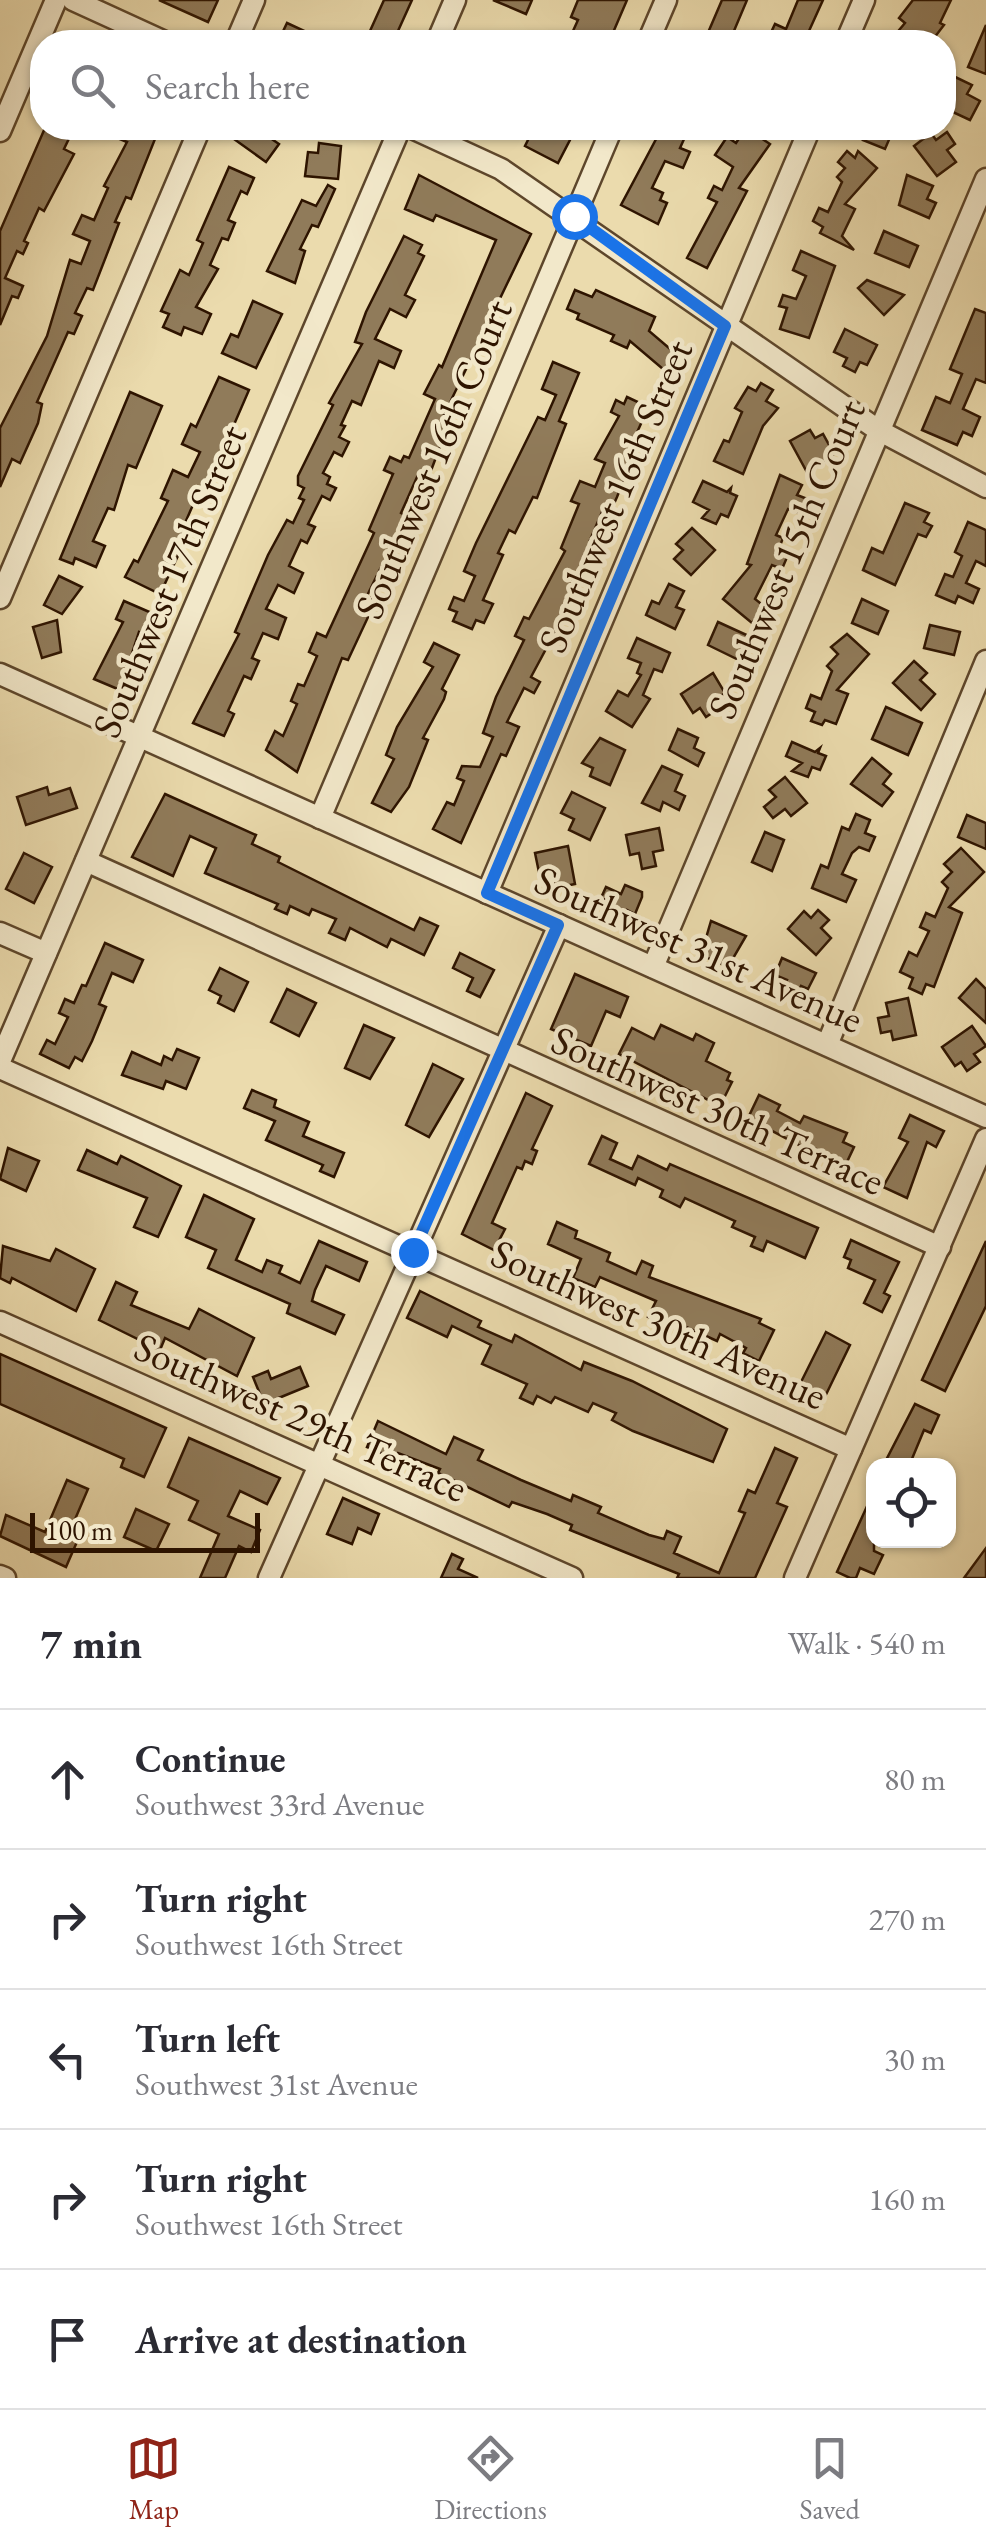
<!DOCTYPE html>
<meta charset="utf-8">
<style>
body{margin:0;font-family:"EB Garamond",serif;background:#f7f7f7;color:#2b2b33}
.controls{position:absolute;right:30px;bottom:30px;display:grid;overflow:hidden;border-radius:20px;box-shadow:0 2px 8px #0004}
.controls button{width:90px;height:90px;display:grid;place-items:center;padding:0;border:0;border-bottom:2px solid #e1e1e2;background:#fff;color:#2b2b33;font:50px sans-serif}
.scale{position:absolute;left:30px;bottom:25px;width:230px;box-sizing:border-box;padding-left:10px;border:5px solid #2e1400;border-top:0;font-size:28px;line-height:35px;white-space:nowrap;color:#2e1400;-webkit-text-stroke:8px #f2e8ca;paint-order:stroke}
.stop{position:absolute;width:30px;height:30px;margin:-22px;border:8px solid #1a73e8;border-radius:50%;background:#fff}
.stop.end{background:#1a73e8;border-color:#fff;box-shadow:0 2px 10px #0008}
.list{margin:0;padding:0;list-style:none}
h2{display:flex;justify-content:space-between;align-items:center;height:130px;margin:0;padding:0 40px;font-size:42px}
h2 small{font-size:32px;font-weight:400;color:#7c7c81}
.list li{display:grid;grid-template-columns:65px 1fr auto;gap:30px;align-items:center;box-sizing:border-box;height:140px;padding:0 40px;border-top:2px solid #e1e1e2}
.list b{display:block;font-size:38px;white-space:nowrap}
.list p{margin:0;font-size:32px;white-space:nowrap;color:#7c7c81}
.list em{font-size:32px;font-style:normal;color:#7c7c81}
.icon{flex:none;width:55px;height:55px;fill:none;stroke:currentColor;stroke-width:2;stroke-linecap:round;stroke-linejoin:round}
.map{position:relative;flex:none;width:986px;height:1578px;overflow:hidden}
.search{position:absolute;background:#fff;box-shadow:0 2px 8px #0004;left:30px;right:30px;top:30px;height:110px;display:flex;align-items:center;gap:25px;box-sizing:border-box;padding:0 35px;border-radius:40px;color:#7c7c81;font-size:38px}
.sheet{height:830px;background:#fff}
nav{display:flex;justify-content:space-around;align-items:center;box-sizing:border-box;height:140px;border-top:2px solid #e1e1e2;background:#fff;font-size:28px;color:#7c7c81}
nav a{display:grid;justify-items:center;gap:5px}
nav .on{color:#8f2418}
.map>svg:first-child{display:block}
.building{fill:#907b5a;stroke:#2e1400;stroke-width:2.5}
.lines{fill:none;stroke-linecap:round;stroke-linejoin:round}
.minor-casing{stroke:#5d462b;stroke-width:25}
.minor{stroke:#f2e8ca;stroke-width:20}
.route{stroke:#1a73e8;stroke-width:12}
.labels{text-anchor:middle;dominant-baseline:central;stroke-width:9;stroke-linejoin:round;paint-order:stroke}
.street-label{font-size:40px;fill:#2e1400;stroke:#f2e8ca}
</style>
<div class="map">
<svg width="986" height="1578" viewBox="0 0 986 1578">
<rect width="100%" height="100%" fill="#ebdbad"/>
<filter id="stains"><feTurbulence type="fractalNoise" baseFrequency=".002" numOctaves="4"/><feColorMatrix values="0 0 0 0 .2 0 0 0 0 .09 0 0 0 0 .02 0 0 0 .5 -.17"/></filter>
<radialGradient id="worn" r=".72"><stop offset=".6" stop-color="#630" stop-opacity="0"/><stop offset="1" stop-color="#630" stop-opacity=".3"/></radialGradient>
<!-- building -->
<g class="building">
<path d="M159,0h59l-10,22z"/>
<path d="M384,0h28l-19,42h-28z"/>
<path d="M493,0h39l-6,14z"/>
<path d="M578,0h49l-18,42h-41l10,-22 -7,-3z"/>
<path d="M722,0h25l-16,38 -6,4h-21z"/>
<path d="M798,0h25l-19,42 -36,-3 7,-15 11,5z"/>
<path d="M913,0h38l-11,23 4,2 -13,17 -9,-5 -5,5h-11l-11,-7 10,-12 -6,-5z"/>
<path d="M287,23l24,11 -4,8h-29z"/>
<path d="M986,25v49l-18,-7z"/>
<path d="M951,75l21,10 -5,9 13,7 -10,19 -26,-12v-17z"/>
<path d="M45,128h29l-10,21 10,5 -30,57 -5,-3 -15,33 4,2 -5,11 -6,-3 -12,27 18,8 -5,12 -6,-2 -12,29v-94z"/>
<path d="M119,128h24l14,6 -26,65 -5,-2 -11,25 4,1 -26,67 -6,-2 -12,25 7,3 -8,18 -6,-2 -31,70 5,2 -4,19 -18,40 -8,-4 -12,28v-59l47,-92 23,-76 11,4 9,-23 -17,-7 9,-19 12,5 14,-32 -4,-2 23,-44 -12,-5z"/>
<path d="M243,128h24l-4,5 16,11 -13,18 -32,-23z"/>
<path d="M534,128h22l16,8 -14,27 -33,-17z"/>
<path d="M662,128h27l-9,20 10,4 -7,16 -18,-7 -13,27 11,5 -3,7 7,3 -9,21 -37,-19z"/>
<path d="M746,128l24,16 -31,44 8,3 -40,77 -20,-10 30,-56 -9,-4 6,-12 8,4 11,-23 -18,-12 12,-18 9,6z"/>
<path d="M869,128h25l-9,21 -22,-9z"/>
<path d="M947,132l8,12 -8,6 9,12 -19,14 -23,-30 17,-13 5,7z"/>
<path d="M319,143l22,3 -3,33 -33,-3 3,-24 10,1z"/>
<path d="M847,151l8,7 3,-7 19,17 -32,36 10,5 -13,27 12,14 -34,-17 3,-6 -10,-6 6,-13 9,4 14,-30 -5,-5 8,-9 -7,-6z"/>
<path d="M229,167l25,11 -7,16 -6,-3 -13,29 7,3 -7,17 -6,-2 -12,27 8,4 -22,38 15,7 -9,20 -18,-7 -3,8 -18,-8 6,-13 -8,-3 19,-41 9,5 14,-32 -6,-3z"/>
<path d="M419,175l112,59 -88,183 7,3 -18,48 -5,11 -9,-4 -17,38 11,6 -25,53 -7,-3 -13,27 9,4 -28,60 -6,-2 -45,114 -31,-22 9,-19 8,5 14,-32 -6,-3 7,-17 6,2 13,-30 -8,-4 8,-19 9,4 48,-104 -5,-3 24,-56 -9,-4 6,-13 11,5 3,-6 5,2 26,-59 -11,-5 15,-29 3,2 54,-127 -60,-25 -3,6 -28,-12z"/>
<path d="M907,175l26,11 -6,13 9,4 -7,15 -30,-13z"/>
<path d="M328,185l7,4 -17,38 -6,-2 -12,24 5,2 -10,32 -28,-12 35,-71 14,6z"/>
<path d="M884,231l34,15 -9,21 -34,-14z"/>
<path d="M404,236l18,9 -4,8 6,3 -19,39 10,5 -9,17 -16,-8 -15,30 26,12 -7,17 -15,-7 -18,44 -9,-4 -11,24 4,1 -6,11 10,5 -7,14 -8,-4 -11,21 7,4 -3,7 9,4 -6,12 -8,-4 -14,28 7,3 -8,16 -6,-3 -12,26 14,7 -9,20 -16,-8 -12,24 20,9 -8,21 -15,-6 -11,25 7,3 -8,18 -7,-3 -16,35 6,3 -10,22 -31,-13 46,-89 -4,-2 33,-77 19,-35 6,3 11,-23 -5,-2 5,-10 -6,-3v-9l35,-71 -4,-2 33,-59 -7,-2 11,-30z"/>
<path d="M801,251l34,15 -26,72 -29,-9 7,-21 -8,-2 4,-11 13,4 10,-23 -13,-6z"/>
<path d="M867,280l37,15 -20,20 -26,-27z"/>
<path d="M575,290l17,7 4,-7 59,27 -6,14 34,29 -13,15 -40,-34 -3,7 -16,-7 3,-6 -37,-16 2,-5 -12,-5z"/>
<path d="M253,301l29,13 -26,54 -34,-15 9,-19 7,3z"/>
<path d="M975,309l11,4v70l-10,-4 -13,30 17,8 -8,19 -9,-4 -6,13 -35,-15 14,-33 14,6 12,-29 -12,-5z"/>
<path d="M845,329l32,16 -10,20 -7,-3 -5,10 -12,-6 4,-8 -13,-6z"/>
<path d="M553,362l26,11 -20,48 7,3 -29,74 -4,-1 -18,36 -6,-3 -11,23 5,2 -20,45 10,4 -9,19 -8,-3 -4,9 -19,-8 4,-9 -8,-3 5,-12 10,4 11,-25 -11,-5 12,-28 62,-126 7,3 11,-25 -14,-6z"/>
<path d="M219,377l30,13 -48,111 -5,-3 -11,25 7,3 -32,68 -35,-17 9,-17 4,2 30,-61 -7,-3 12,-28 15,7 12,-25 -18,-8 9,-20 5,3z"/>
<path d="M761,383l12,7 -7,11 12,7 -15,18 -20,48 -29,-13 10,-21 5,2 13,-30 -7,-4 13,-21 8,4z"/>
<path d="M130,392l32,14 -26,62 -8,-3 -14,45 -6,-2 -15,33 12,5 -9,21 -21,-9 -2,6 -13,-5z"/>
<path d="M627,397l28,13 -5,10 -6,-3 -14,31 5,3 -18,46 -5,11 -7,-3 -15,35 9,4 -10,20 -5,-2 -13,26 6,3 -46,86 9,5 -6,11 -10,-5 -17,34 12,5 -13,29 -5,-2 -40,89 -28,-14 14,-27 7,3 10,-24 -7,-3 5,-12 18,1 13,-30 -10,-4 13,-36 28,-57 -9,-4 9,-19 5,2 36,-68 -4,-3 18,-44 -8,-3 9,-20 15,6 10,-24 -10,-4 24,-43 -8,-4 5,-12 8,4z"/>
<path d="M810,430l5,8 8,-4 11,20 -26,20 -18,-33z"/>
<path d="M780,475l22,10 -5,10 13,5 -6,15 -16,-6 -12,26 7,3 -5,13 10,4 -6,14 -10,-4 -17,34 10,8 -13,16 -29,-24 28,-34 -4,-1z"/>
<path d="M703,481l24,11 4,-4 -1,5 7,3 -9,21 -7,-3 -5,10 -14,-6 7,-8 -16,-8z"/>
<path d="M905,503l24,10 -5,9 8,4 -6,11 -8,-3 -23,51 -32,-15 9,-22 11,5z"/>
<path d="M968,522l18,8v36l-10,-5 -10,22 13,6 -6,14 -15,-7 -3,7 -19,-8 9,-21 8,3 9,-21 -7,-4z"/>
<path d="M692,528l23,22 -24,25 -17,-16 9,-9 -7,-6z"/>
<path d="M59,576l23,11 -20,27 -18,-9z"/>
<path d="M669,584l15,7 -8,16 8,3 -9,19 -29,-14 6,-14 7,3z"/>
<path d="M862,599l26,12 -10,23 -26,-11z"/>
<path d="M124,601l30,13 -8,21 -7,-3 -19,58 -26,-11 29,-57 -7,-3z"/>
<path d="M57,620l4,32 -19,6 -9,-31z"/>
<path d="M718,622l35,16 -10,24 -35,-17z"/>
<path d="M930,625l30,7 -6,23 -30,-7z"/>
<path d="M847,634l22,20 -32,36 11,4 -12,30 -11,-4 -3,5 -11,-4 4,-9 -9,-4 5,-13 10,4 11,-28 -5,-5 11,-12 -7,-7z"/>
<path d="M637,638l33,15 -8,19 -8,-3 -11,26 7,4 -18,28 -26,-16 12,-20 10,5 13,-21 -4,-2 4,-10 -13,-5z"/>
<path d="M434,643l25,12 -17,34 4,3 -2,7 -21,39 5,2 -19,47 -18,25 -19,-9 22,-44 -8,-4 11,-28 36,-60 -9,-5z"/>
<path d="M914,661l13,12 -7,7 15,14 -14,16 -28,-27z"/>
<path d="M713,673l12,20 -12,8 5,8 -12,8 -6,-9 -7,5 -12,-19z"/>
<path d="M886,707l36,16 -14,32 -36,-16z"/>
<path d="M678,729l20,9 -4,10 10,5 -6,13 -29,-16z"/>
<path d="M600,738l25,12 -15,35 -20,-9 3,-8 -11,-5z"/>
<path d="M792,742l23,10 5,-4 -2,5 8,3 -6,14 -8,-3 -4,10 -16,-6 10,-8 -16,-7z"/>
<path d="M872,758l19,16 -8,10 10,8 -11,14 -31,-22z"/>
<path d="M662,766l20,9 -7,16 10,5 -6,14 -16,-8 -3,9 -18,-8z"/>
<path d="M785,777l22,26 -16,13 -6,-7 -12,9 -9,-11 12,-10 -7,-7z"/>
<path d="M47,787l2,8 21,-7 7,20 -51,17 -9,-28z"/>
<path d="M572,792l33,16 -15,32 -21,-10 5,-11 -13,-6z"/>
<path d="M165,794l91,41 -4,9 28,13 -2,5 136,68 6,-12 18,8 -14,29 -33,-16 -4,8 -37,-19 -5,12 -16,-7 7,-14 -24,-10 -3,6 -19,-9 -3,8 -12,-5 3,-5 -73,-31 11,-25 -26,-12 -17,40 -41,-19z"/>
<path d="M856,814l14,6 -5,13 10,4 -6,14 -10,-4 -7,6 -10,21 14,6 -10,22 -34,-14 9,-23 7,3 14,-41 7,3z"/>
<path d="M967,815l19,8v26l-28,-12z"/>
<path d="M659,828l4,22 -10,2 3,14 -14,3 -3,-16 -9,2 -4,-20z"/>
<path d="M765,832l19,8 -12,31 -20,-9z"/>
<path d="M568,846l7,38 -20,4 -2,-8 -12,2 -6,-29z"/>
<path d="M961,848l23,24 -35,35 13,6 -28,74 -8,-3 -4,10 -13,-6 4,-10 -13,-6 9,-20 8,4 12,-25 -9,-4 6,-14 9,4 13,-29 -6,-6 10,-10 -8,-8z"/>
<path d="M24,853l28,14 -18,36 -28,-14z"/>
<path d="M625,885l17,7v5l-7,17 -8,-4 -5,11 -13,-6 5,-11 -13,-6 5,-11 15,7z"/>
<path d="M818,910l11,10 -8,8 10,10 -15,17 -28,-26 16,-18 7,7z"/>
<path d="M711,921l35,15 -18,31 -27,-12z"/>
<path d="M105,943l38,17 -10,22 -21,-9 -13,31 7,3 -14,34 -10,20 -7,-4 -6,11 -29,-14 7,-14 8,4 13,-27 -9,-4 6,-14 9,4 8,-18 4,1z"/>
<path d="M460,953l34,17 -14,27 -13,-6 6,-13 -20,-10z"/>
<path d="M782,958l34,15 -8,16 -7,-3 -5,11 -14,-6 5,-11 -12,-5z"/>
<path d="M220,968l28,14 -14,29 -16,-8 3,-7 -12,-6z"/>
<path d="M575,974l53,23 -8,20 -14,-6 -15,35 -40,-17z"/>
<path d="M976,979l10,10v34l-27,-25z"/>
<path d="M287,989l29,14 -17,33 -28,-14z"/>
<path d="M908,998l8,37 -23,5 -2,-9 -10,2 -3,-15 11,-2 -3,-13z"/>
<path d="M364,1025l30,13 -24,41 -25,-11z"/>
<path d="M661,1025l32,15 3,-6 18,9 -8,18 24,12 -3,7 5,2 -12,24 -101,-52 13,-26 22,11z"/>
<path d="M972,1026l14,20 -12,8 6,8 -13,9 -6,-9 -6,4 -13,-19z"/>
<path d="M177,1049l22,9 -13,31 -20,-8 -3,8 -41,-14 10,-23 29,13 3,-9 8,4z"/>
<path d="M433,1064l30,15 -34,58 -23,-12z"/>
<path d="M252,1090l24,10 -2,7 35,15 -6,14 41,17 -10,24 -14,-6 3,-6 -57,-25 9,-19 -31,-13z"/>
<path d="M526,1093l26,13 -20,43 5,2 -5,13 -7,-3 -3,8 -5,-2 -25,56 13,6 -11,21 -32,-16z"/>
<path d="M759,1095l21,10 -3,6 23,12 4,-7 43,17 -4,9 11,5 -8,17 -36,-18 -2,4 -60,-32z"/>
<path d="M910,1115l34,16 -8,16 -9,-5 -20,56 -24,-11 25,-45 -9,-4z"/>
<path d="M602,1136l15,7 -7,16 22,10 6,-13 29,14 3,-6 148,64 -13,30 -38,-17 -4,10 -12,-5 4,-9 -23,-10 3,-6 -50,-23 -5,9 -20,-10 3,-7 -25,-12 -3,7 -46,-21z"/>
<path d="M8,1148l31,13 -13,30 -26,-12z"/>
<path d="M87,1150l30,14 4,-8 60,30 -23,51 -24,-10 13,-29 -69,-28z"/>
<path d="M204,1195l50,24 -18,41 26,12 5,-12 15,6 -3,7 21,10 19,-42 48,21 -8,19 -33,-15 -11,24 -3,11 32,14 -9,19 -48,-21 3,-9 -82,-36 8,-18 -30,-13z"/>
<path d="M557,1222l20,9 -2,7 35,15 -3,8 29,13 6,-13 11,5 -4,11 112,42 -2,4 15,7 -15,31 -16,-8 3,-5 -26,-14 -3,7 -55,-25 -3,6 -11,-5 8,-16 -56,-24 -5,10 -22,-9 8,-19 -33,-15z"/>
<path d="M851,1240l48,22 -15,31 6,3 -8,16 -18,-9 11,-23 -27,-12 3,-8 -7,-3z"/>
<path d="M986,1241v65l-41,85 -23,-11z"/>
<path d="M3,1246l47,15 6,-12 39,20 -19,42 -64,-33 -2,5 -10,-5z"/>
<path d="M116,1282l21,10 -6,13 58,24 10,-20 55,29 -17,38 -72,-38 -5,12 -61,-30z"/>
<path d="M420,1291l61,30 -3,6 34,15 3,-7 66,35 3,-8 48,19 95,48 -14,33 -80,-31 -21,-11 4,-7 -23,-10 -5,9 -33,-15 -4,6 -14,-7 -4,8 -13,-6 7,-14 -45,-20 9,-19 -39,-19 -5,11 -40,-19z"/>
<path d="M826,1332l24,13 -30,62 -26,-11z"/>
<path d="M0,1354l166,74 -22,49 -23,-10 3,-8 -124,-55z"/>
<path d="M300,1367l8,19 -44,18 -11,-27 15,-6 3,8z"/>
<path d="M915,1404l24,11 -8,18 -7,-3 -15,36h-26z"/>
<path d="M378,1421l68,33 8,-17 29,13 -5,10 43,20 50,21 2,-6 28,12 -3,6 51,22 15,4 3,-8 14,6 -7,16 45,20 26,-60 -6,-2 9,-21 7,3 20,-45 22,10 -20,45 10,4 -32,71h-78l2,-4 -109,-44 2,-5 -25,-11 -35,-12 -3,5 -71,-34 2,-4 -42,-16 -3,6 -28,-12z"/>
<path d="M189,1438l91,40 -13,26 -27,-13 -12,25 32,14 -9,22 -12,-6 -14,32h-25l19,-44 -30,-14 9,-19 -30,-14z"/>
<path d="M67,1480l21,9 -15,35 10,4 -17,39 -66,-31 6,-21 39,17z"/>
<path d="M874,1491v60l9,4 -9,19 -14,-6 -4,10h-6l-13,-6z"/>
<path d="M343,1498l36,16 -8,20 -13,-6 -6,16 -25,-10z"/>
<path d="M136,1509l33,15 -13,27 -32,-14z"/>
<path d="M986,1548v30h-22z"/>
<path d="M452,1554l11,5 -5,10 20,9h-37z"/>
</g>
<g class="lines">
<!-- minor casing -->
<g class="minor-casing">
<g id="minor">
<path d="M73,0l92,42"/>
<path d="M236,42l18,-42"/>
<path d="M437,42l18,-42"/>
<path d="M648,42l18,-42"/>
<path d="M846,42l18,-42"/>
<path d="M412,128l89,41 377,261 108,57"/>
<path d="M0,131l56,-131"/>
<path d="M0,598l200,-470"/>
<path d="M0,674l986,443"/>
<path d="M320,818l292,-690"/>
<path d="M86,861l854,386"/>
<path d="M487,893l323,-765"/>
<path d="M0,933l46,20"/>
<path d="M653,967l333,-788"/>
<path d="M827,1045l159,-384"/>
<path d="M0,1061l400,-933"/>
<path d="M0,1068l851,381"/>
<path d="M0,1322l572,256"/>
<path d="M0,1576l5,2"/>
<path d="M269,1578l290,-653"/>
<path d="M795,1578l191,-439"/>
</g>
</g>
<!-- minor -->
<use href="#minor" class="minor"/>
</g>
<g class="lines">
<!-- route -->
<path class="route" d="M413,1252l145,-327 -71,-32 238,-567 -151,-110"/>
</g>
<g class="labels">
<!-- street labels -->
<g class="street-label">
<text transform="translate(433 459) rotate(-67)">Southwest 16th Court</text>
<text transform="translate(615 496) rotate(-67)">Southwest 16th Street</text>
<text transform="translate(786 559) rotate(-67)">Southwest 15th Court</text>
<text transform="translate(169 581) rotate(-67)">Southwest 17th Street</text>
<text transform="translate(699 949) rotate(24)">Southwest 31st Avenue</text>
<text transform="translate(718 1110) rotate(24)">Southwest 30th Terrace</text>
<text transform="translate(659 1324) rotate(24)">Southwest 30th Avenue</text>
<text transform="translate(301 1417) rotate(24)">Southwest 29th Terrace</text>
</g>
</g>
<rect width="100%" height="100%" filter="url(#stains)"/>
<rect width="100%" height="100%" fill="url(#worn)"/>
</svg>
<div class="controls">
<button><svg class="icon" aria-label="locate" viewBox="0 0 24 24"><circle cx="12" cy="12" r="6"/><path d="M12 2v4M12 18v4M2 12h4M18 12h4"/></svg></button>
</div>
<div class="scale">100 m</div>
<div class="stop" style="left:574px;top:216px"></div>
<div class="stop end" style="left:413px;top:1252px"></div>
<div class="search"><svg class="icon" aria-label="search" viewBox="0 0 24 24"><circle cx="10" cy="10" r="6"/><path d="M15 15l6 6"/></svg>Search here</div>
</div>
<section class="sheet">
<h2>7 min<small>Walk · 540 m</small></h2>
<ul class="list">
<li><svg class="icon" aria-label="ahead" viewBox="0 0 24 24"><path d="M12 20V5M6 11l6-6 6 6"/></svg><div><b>Continue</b><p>Southwest 33rd Avenue</p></div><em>80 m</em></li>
<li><svg class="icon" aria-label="right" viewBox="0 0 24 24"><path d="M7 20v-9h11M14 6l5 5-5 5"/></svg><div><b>Turn right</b><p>Southwest 16th Street</p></div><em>270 m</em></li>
<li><svg class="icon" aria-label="left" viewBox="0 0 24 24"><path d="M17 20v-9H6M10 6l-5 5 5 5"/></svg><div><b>Turn left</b><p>Southwest 31st Avenue</p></div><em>30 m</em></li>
<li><svg class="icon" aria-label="right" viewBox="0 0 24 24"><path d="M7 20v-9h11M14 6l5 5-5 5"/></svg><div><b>Turn right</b><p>Southwest 16th Street</p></div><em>160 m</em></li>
<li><svg class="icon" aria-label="arrive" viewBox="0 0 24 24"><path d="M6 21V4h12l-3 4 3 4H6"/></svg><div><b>Arrive at destination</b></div></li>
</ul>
</section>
<nav>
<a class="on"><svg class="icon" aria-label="map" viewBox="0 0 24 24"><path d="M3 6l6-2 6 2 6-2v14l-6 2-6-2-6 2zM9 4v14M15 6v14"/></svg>Map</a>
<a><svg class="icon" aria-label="directions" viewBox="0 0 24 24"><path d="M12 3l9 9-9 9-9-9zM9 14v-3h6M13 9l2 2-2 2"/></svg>Directions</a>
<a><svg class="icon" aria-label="saved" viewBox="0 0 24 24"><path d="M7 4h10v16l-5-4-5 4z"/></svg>Saved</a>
</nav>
